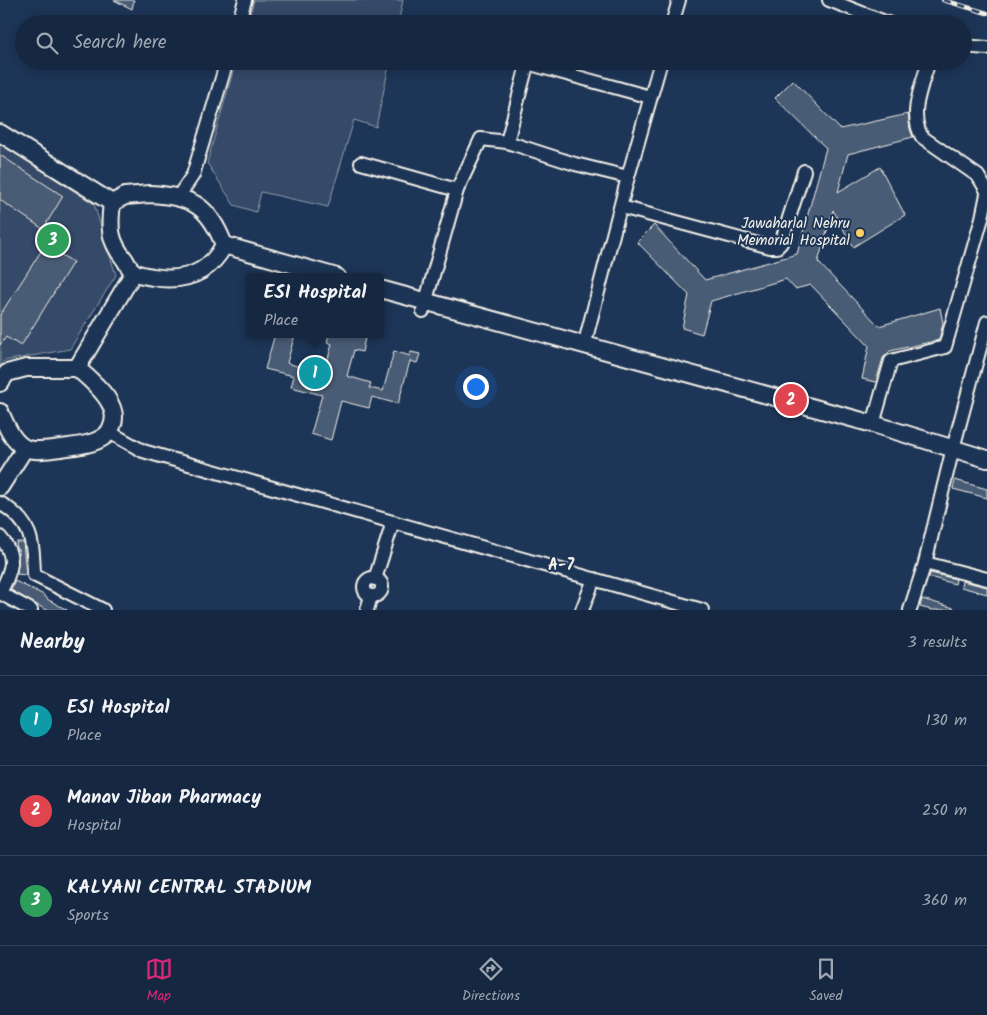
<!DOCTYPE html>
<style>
body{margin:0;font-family:Kalam,sans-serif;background:#23344c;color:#f1f3f6}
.you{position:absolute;left:475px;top:386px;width:18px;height:18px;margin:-12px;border:4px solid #fff;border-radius:50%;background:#1a73e8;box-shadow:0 0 0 8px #1a73e833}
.badge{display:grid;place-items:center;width:32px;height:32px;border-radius:50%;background:#db2777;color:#fff;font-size:16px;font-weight:700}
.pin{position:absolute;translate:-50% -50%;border:2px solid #fff;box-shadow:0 1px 5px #0006}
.popup{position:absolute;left:246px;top:273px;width:138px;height:65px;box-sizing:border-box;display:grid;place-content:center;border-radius:5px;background:#162841;filter:drop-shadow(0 1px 4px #0005);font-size:16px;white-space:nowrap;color:#9ea6b1}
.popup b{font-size:19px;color:#f1f3f6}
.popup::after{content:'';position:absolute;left:50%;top:100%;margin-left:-10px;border:10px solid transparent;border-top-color:#162841}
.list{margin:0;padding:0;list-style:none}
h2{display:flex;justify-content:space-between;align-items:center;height:65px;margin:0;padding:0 20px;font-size:21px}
h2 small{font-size:16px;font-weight:400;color:#9ea6b1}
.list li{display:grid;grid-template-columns:32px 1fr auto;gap:15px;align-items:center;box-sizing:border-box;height:90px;padding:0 20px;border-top:1px solid #35445a}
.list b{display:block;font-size:19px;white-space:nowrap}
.list p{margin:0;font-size:16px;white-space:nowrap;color:#9ea6b1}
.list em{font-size:16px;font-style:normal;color:#9ea6b1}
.icon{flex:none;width:28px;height:28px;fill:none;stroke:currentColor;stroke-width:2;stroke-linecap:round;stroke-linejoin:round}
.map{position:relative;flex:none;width:987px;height:610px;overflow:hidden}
.search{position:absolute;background:#162841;box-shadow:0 2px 12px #0003;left:15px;right:15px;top:15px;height:55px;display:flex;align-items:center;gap:12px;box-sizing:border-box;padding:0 18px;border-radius:28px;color:#9ea6b1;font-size:19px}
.sheet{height:335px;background:#162841}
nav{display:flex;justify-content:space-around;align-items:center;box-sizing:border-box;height:70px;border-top:1px solid #35445a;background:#162841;font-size:14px;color:#9ea6b1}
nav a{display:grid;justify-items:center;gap:2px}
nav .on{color:#db2777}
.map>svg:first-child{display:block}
.green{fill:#354a67;stroke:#949ea8}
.building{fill:#485b74;stroke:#f4f1e8}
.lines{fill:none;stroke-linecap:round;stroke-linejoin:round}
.minor-casing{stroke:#f4f1e8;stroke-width:16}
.major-casing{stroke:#f4f1e8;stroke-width:20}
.minor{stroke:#1d3557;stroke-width:12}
.major{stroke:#1d3557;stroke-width:16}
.rail-casing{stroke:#f4f1e8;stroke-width:4.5}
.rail{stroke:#1d3557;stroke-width:2.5;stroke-dasharray:8;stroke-linecap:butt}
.poi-dot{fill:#ffd166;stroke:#1d3557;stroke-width:2}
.labels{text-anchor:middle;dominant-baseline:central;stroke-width:4;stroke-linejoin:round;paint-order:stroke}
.poi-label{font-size:15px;fill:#f4f1e8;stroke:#1d3557;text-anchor:end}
.neighbourhood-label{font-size:16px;font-weight:bold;fill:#f4f1e8;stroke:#1d3557}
</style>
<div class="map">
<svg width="987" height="610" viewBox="0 0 987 610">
<rect width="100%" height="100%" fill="#1d3557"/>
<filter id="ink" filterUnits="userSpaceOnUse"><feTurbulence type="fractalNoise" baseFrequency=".02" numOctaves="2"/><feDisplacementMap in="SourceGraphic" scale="10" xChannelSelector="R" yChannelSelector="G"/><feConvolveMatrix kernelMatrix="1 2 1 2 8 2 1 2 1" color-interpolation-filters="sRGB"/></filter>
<g filter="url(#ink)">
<!-- green -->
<g class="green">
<path d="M254,0h149l-5,24h-151z"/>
<path d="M236,61h154l-14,66 -22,-7 -26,87 -67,-15 -5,20 -22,-7 -27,-42z"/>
<path d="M0,143l94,61 22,71 -46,74 -66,12 -4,6z"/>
</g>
<!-- building -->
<g class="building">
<path d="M114,0h20l-2,9z"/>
<path d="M793,80l47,49 68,-15 2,15 3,8 -65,17 -10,38 42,-25 25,48 -52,32 -20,-37 -15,52 61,64 61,-18 3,15 -4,17 -49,11 -7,7 -7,24 -14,-3 7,-33 -58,-61 -16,4 -9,-10 -75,22 -9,33 -20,-6 7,-33 -52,-53 17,-17 51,55 92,-26 29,-106 -51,-50z"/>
<path d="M0,155l63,41 -20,33 -43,-29z"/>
<path d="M45,245l28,17 -52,84 -15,-9 -6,8v-30z"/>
<path d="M275,334h20l-8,29 13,4 1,-3 24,6 7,-26 -5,-2 2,-8h22l14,4 -3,14 -8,-2 -7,26 24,7 -2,5 14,3 11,-40 16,5 1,-4 9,2 -3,9 -7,-2 -12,43 -26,-7 -3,11 -28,-7 -10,39 -20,-6 11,-39 -31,-8 3,-11 -29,-7z"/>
<path d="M955,480l32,9v9l-34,-9z"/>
<path d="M16,542h7l3,33 -9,-1 2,-24h-2z"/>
<path d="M930,573l26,6 -1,5 -26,-7z"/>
<path d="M15,581l27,13 5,4v1l20,11h-20l-10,-5 -26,-15z"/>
<path d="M962,581l25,6v7l-26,-7z"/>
<path d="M922,599l32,9 -1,2h-21l-12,-3z"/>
</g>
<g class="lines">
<!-- minor casing -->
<g class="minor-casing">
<g id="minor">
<path d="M829,0l61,24"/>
<path d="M238,24l7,-24"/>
<path d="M672,24l7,-24"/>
<path d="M963,46l24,2"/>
<path d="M929,61c-7,25 -21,52 -7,76l56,39 9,15"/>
<path d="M527,63l123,34"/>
<path d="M507,142l21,-81"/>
<path d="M361,163l96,27"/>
<path d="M178,197l15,-22 34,-114"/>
<path d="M621,207l149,40h7l4,-4 23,-72"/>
<path d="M423,311l34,-121 24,-51 26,3 68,22 53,13"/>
<path d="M584,346l44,-169 33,-116"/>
<path d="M873,424l18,-63 54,-14 37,-129 5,-24"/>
<path d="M109,432l34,19 559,159"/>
<path d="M0,503c32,19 33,37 34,72l69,35"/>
<path d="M0,537c18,20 11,34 0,56"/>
<path d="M925,563l26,-107 36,-134"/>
<circle cx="373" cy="587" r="9"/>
<path d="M375,579l18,-57"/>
<path d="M0,593l31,17"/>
<path d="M367,610l4,-14"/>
<path d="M582,610l12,-31"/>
<path d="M910,610l15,-47 62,16"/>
</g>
</g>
<!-- major casing -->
<g class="major-casing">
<g id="major">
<path d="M0,133l112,70"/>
<path d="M150,194c41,2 59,11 74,51 -15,29 -40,37 -71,32 -6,-1 -14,-2 -19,-5 -3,-2 -7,-8 -9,-12 -16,-19 -16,-33 -13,-57l13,-7z"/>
<path d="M224,245l113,32"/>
<path d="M380,289l493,135 114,35"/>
<path d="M77,368l57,-96"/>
<path d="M0,383l7,-10 19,-5h51c16,14 48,39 33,62 -1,2 -4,5 -5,6 -12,9 -30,10 -44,12 -11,1 -28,5 -38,-1 -12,-8 -17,-22 -23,-35"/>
<path d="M0,487l25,-39"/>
</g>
</g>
<!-- minor -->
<use href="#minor" class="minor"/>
<!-- major -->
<use href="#major" class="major"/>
<!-- rail casing -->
<g class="rail-casing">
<path id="rail" d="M943,0l44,13"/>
</g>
<!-- rail -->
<use href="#rail" class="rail"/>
</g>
</g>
<!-- markers -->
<circle class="poi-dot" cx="860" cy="233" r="5"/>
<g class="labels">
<!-- poi labels -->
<g class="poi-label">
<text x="850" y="224">Jawaharlal Nehru<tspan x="850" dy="17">Memorial Hospital</tspan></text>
</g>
<!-- neighbourhood labels -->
<g class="neighbourhood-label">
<text x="561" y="565">A-7</text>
</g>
</g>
</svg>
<div class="you"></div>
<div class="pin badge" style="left:315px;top:373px;background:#0f9aa8">1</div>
<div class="popup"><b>ESI Hospital</b>Place</div>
<div class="pin badge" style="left:791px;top:400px;background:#e0444e">2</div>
<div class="pin badge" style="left:53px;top:240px;background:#2e9e5b">3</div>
<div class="search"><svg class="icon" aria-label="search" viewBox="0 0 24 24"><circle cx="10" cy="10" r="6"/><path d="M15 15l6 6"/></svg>Search here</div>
</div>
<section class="sheet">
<h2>Nearby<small>3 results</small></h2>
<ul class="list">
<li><span class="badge" style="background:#0f9aa8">1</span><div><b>ESI Hospital</b><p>Place</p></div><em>130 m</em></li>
<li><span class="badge" style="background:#e0444e">2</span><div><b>Manav Jiban Pharmacy</b><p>Hospital</p></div><em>250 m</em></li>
<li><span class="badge" style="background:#2e9e5b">3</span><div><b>KALYANI CENTRAL STADIUM</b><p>Sports</p></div><em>360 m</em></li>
</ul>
</section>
<nav>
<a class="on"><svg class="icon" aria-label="map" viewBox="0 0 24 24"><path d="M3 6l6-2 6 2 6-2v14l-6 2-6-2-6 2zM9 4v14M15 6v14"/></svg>Map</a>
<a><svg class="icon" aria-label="directions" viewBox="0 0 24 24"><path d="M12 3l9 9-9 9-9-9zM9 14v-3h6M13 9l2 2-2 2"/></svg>Directions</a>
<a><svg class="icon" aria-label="saved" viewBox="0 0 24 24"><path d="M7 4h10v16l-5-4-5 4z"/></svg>Saved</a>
</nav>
